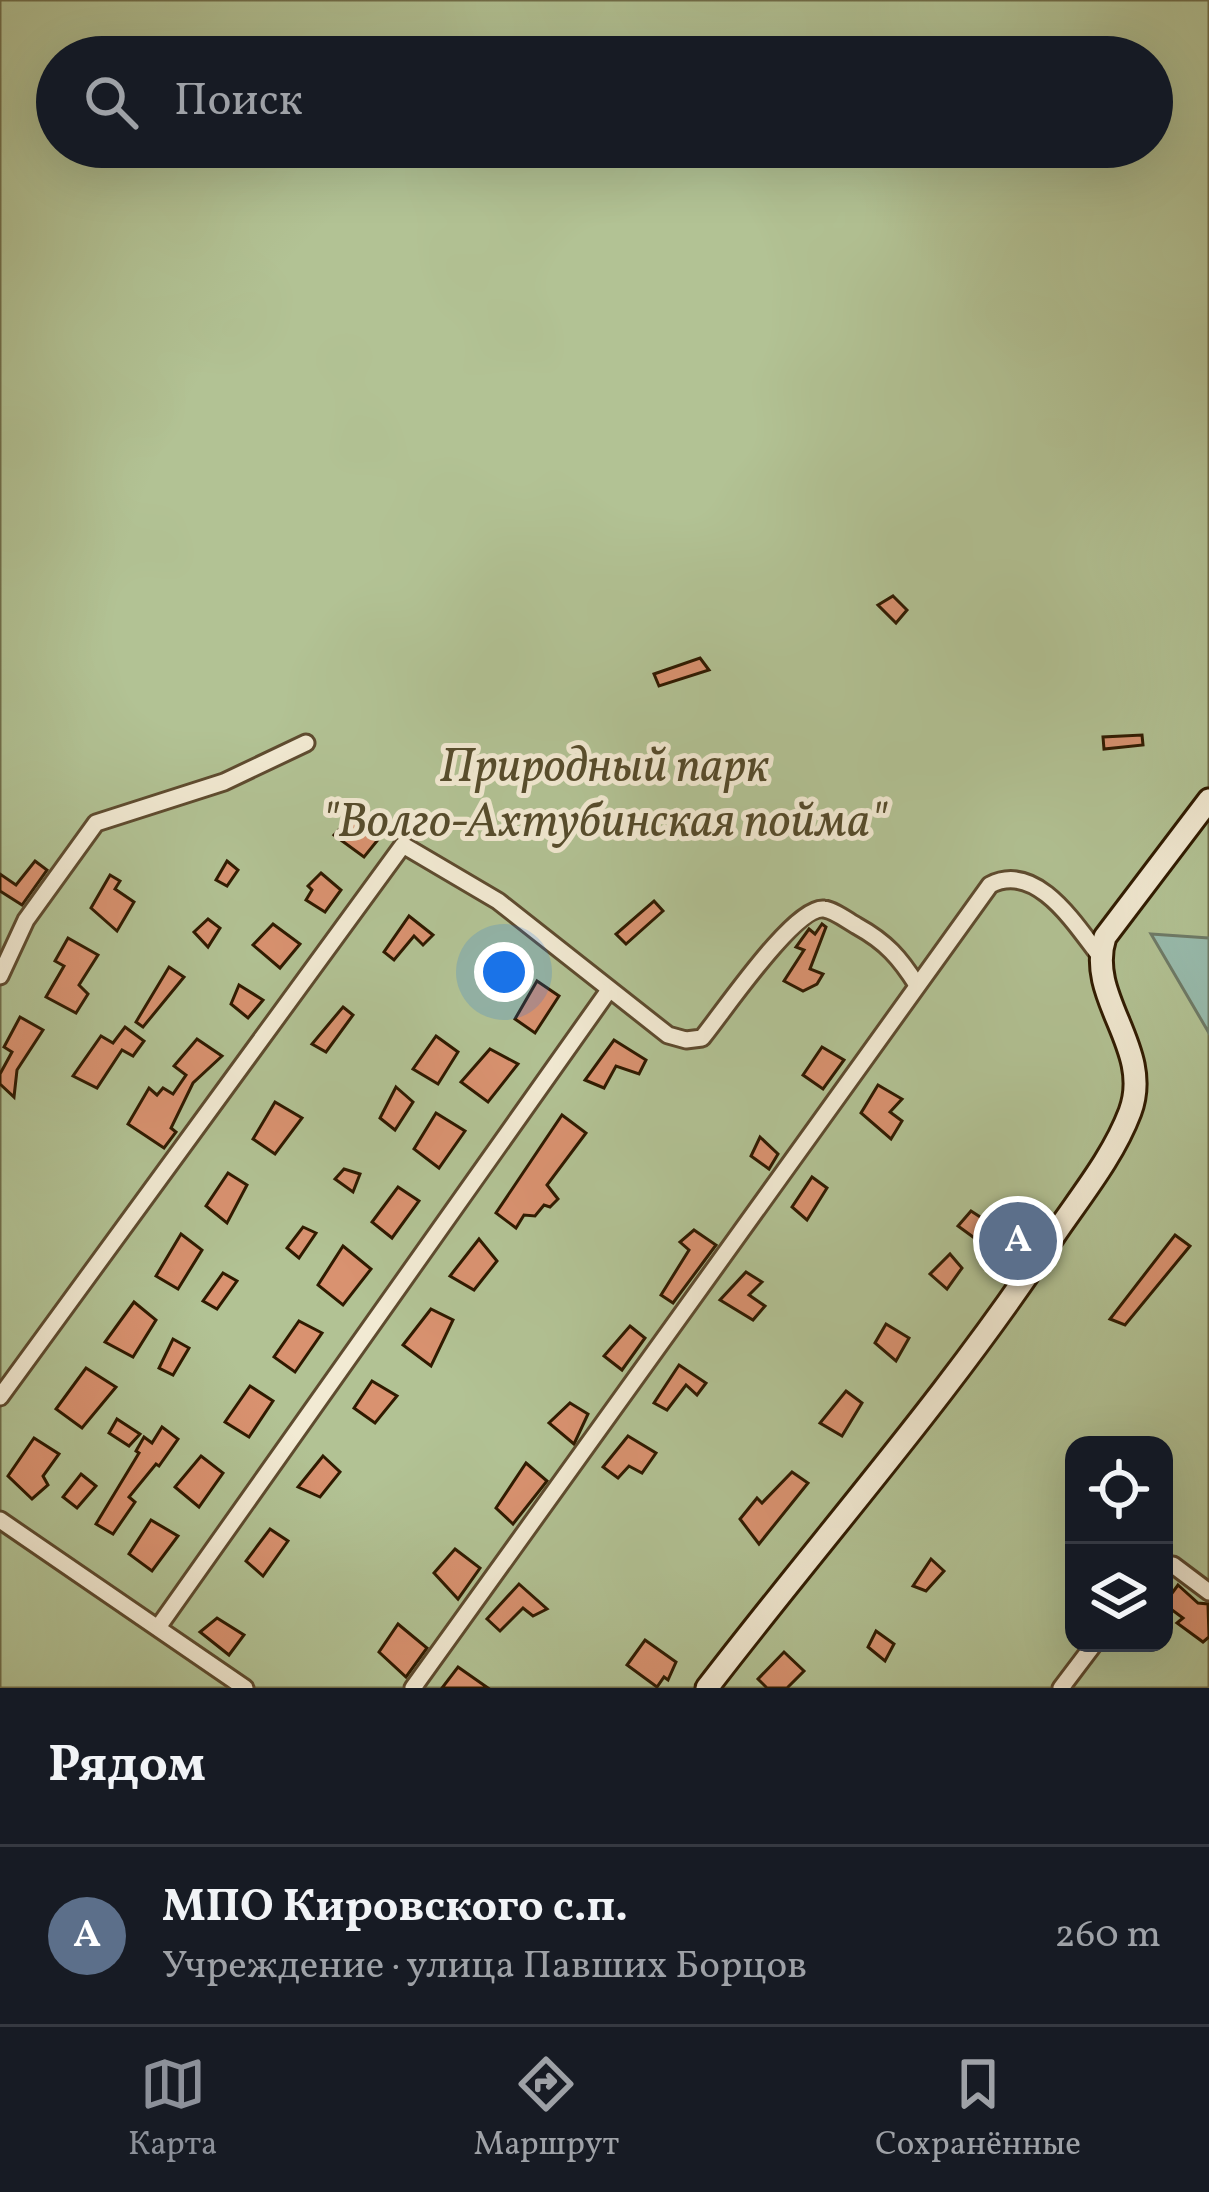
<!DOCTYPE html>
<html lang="ru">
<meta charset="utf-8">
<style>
body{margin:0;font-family:Vollkorn,serif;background:#242831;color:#f1f3f6}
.controls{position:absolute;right:36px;bottom:36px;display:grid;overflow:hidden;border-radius:24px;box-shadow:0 12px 48px #0002}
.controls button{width:108px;height:108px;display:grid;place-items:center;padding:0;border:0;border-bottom:3px solid #363941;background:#171b24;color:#f1f3f6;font:60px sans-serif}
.you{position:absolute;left:504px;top:972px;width:42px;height:42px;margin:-30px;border:9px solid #fff;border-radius:50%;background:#1a73e8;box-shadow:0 0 0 18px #1a73e833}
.badge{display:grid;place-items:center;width:78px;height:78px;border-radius:50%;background:#8c9099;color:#fff;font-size:39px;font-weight:700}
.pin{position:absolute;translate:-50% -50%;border:6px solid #fff;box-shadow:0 3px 12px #0006}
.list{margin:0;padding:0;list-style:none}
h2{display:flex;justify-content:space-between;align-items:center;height:156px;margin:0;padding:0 48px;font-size:51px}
h2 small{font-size:39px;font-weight:400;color:#9ea1a6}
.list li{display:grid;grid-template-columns:78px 1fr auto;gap:36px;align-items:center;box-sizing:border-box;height:180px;padding:0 48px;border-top:3px solid #363941}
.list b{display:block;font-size:45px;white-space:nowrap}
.list p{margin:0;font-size:39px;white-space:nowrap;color:#9ea1a6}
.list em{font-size:39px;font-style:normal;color:#9ea1a6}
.icon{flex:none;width:66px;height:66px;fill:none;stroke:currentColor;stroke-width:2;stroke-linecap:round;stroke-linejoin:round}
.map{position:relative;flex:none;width:1209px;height:1688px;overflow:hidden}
.search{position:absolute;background:#171b24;box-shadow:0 12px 48px #0002;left:36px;right:36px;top:36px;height:132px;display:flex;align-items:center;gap:30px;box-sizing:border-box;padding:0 42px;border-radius:66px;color:#9ea1a6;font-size:45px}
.sheet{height:336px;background:#171b24}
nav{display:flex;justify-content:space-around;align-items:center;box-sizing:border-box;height:168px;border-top:3px solid #363941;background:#171b24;font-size:33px;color:#9ea1a6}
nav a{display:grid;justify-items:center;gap:6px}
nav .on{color:#8c9099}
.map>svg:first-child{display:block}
.green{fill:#b2c294;stroke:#706e4a;stroke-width:3;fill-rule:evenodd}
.water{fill:#98bcae;stroke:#6e7b68;stroke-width:3}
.building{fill:#d99270;stroke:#2f1a00;stroke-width:3}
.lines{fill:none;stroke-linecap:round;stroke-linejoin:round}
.street-casing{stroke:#5e4b2f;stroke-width:21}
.secondary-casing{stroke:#2f1a00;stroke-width:27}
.street{stroke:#f2ead3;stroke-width:15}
.secondary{stroke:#f2ead3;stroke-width:21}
.labels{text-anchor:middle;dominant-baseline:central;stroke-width:10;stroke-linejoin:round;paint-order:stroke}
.park-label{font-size:48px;font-style:italic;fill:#564c2c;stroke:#f2ead3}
</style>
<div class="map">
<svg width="1209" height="1688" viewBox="0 0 1209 1688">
<rect width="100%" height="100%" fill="#ebdebc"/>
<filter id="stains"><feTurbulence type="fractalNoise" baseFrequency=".00167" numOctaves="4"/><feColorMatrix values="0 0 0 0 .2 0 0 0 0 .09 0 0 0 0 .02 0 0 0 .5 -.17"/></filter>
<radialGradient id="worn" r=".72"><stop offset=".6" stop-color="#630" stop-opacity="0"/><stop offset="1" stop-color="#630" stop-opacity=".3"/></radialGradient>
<!-- green -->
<path class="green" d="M0,0h1209v1688h-1209zM57,57h1095v90h-1095zM1074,1445h90v198h-90z"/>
<!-- water -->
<path class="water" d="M1151,934l58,4v95z"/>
<!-- building -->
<g class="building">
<path d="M893,596l14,14 -11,13 -18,-18z"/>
<path d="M700,658l9,12 -50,16 -5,-12z"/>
<path d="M1142,735l1,10 -39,4 -1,-12z"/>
<path d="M356,811l29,20 -21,26 -30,-22z"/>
<path d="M35,861l12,9 -25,35 -22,-14v-17l16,11z"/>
<path d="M227,861l11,9 -11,16 -11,-6z"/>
<path d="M321,873l20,17 -16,22 -19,-12 6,-10 -4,-4z"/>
<path d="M110,875l10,6 -5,8 19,13 -17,29 -26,-23z"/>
<path d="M654,901l9,10 -37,33 -10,-10z"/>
<path d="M409,916l24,19 -10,10 -9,-9 -20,24 -10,-8z"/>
<path d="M208,919l12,9 -12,19 -14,-15z"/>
<path d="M273,924l27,20 -20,24 -27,-23z"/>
<path d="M822,924l4,3 -16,42 13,5 -6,10 -14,7 -19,-10 20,-31 -8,-3 13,-18 6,5z"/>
<path d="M68,938l30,17 -19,30 9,9 -12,19 -30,-16 18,-31 -9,-5z"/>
<path d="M169,967l15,10 -41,50 -7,-5z"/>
<path d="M537,981l22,15 -24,37 -20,-14z"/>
<path d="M239,985l24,15 -15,18 -17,-14z"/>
<path d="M343,1007l10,8 -27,37 -14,-8z"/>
<path d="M20,1017l23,13 -26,40 -3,27 -14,-13v-10l12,-22 -8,-5z"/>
<path d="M125,1027l19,14 -11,15 -11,-6 -25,38 -24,-12 28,-40 12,7z"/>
<path d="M436,1036l22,16 -20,32 -25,-15z"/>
<path d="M197,1039l25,17 -29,27 -22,45 5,4 -12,16 -36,-24 21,-36 8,7 6,-7 10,6 13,-19 -12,-9z"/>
<path d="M614,1040l32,20 -7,14 -23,-8 -12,22 -19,-8z"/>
<path d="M822,1047l22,13 -21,29 -20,-14z"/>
<path d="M490,1049l28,15 -30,38 -27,-20z"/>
<path d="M878,1085l24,14 -12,13 12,9 -11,18 -30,-26z"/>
<path d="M396,1087l17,15 -18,28 -15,-12z"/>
<path d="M275,1102l27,16 -27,36 -22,-15z"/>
<path d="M436,1113l29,18 -26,37 -25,-19z"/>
<path d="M562,1115l24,18 -39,52 11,14 -8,8 -6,-2 -9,11 -11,-1 -8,13 -20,-15z"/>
<path d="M760,1137l18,17 -9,15 -18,-13z"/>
<path d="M344,1169l16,5 -7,18 -18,-13z"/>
<path d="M228,1173l19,12 -20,38 -21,-17z"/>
<path d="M812,1177l15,11 -20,32 -15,-13z"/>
<path d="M398,1187l21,14 -27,37 -20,-16z"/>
<path d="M971,1211l20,13 -11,18 -22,-16z"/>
<path d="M303,1227l13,6 -17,25 -12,-10z"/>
<path d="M694,1230l22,15 -43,58 -12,-8 28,-45 -9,-8z"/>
<path d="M181,1234l21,16 -24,39 -22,-13z"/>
<path d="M1175,1235l15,11 -65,79 -15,-6z"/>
<path d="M479,1239l18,22 -23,29 -24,-14z"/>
<path d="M343,1246l28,23 -28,36 -25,-20z"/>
<path d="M950,1254l12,14 -15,21 -17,-15z"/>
<path d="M746,1272l16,10 -13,13 16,11 -12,14 -33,-20z"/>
<path d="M223,1273l14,8 -20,28 -14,-8z"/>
<path d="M134,1302l22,18 -23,37 -28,-15z"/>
<path d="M431,1309l22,11 -22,46 -28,-21z"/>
<path d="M299,1321l23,12 -27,39 -21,-15z"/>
<path d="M886,1324l23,14 -13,23 -21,-18z"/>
<path d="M630,1326l15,12 -23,32 -18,-14z"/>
<path d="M173,1339l16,9 -16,27 -14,-7z"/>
<path d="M679,1365l27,18 -9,12 -11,-10 -19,25 -13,-7z"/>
<path d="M86,1368l30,19 -34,41 -26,-19z"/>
<path d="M372,1381l25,15 -22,27 -21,-15z"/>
<path d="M250,1386l23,15 -24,36 -24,-15z"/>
<path d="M846,1391l16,12 -20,33 -22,-13z"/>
<path d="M570,1403l18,11 -14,30 -25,-21z"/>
<path d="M117,1419l23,15 -11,12 -20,-13z"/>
<path d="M162,1427l16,12 -19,27 -3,-2 -27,33 6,5 -22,32 -17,-10 43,-71 -3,-2 8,-14 8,6z"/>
<path d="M628,1436l28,17 -14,20 -13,-7 -11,12 -15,-11z"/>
<path d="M34,1438l25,16 -16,22 5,9 -16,14 -24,-23z"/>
<path d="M201,1456l22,17 -24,34 -24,-20z"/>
<path d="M323,1456l17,16 -20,25 -22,-10z"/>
<path d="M526,1463l21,18 -34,43 -17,-16z"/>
<path d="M792,1472l16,11 -49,61 -19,-25 17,-21 5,5z"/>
<path d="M81,1474l15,12 -19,22 -14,-11z"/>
<path d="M151,1520l27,16 -26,35 -23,-17z"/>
<path d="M270,1529l18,12 -25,35 -17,-15z"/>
<path d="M455,1549l25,19 -22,31 -24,-26z"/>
<path d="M931,1559l13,12 -18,20 -13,-5z"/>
<path d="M519,1584l28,25 -14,7 -10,-8 -23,23 -13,-12z"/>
<path d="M1178,1585l20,18 10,1 1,33 -6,5 -26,-19 6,-5 -19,-14z"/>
<path d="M217,1618l27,17 -15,20 -29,-23z"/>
<path d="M398,1624l29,24 -21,29 -27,-25z"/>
<path d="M876,1631l18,13 -9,17 -17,-14z"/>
<path d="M645,1640l31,22 -8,18 -4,-3 -7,10 -30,-22z"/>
<path d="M784,1652l20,19 -17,17h-20l-9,-9z"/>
<path d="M458,1667l30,21h-46z"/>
</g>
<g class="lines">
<!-- street casing -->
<g class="street-casing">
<g id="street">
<path d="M0,976l26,-56 70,-97 128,-41 82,-39"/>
<path d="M0,1397l403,-552 95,56 170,134 18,5 16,-2c20,-24 93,-133 122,-129 10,1 24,12 33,17 29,16 43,32 60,59"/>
<path d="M0,1520l245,168"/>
<path d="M1164,1566l9,-1 36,27"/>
<path d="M159,1626l450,-636"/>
<path d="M413,1688l577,-803c46,-24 85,39 109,70"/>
<path d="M1061,1688l34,-45"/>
</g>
</g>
<!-- secondary casing -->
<g class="secondary-casing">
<path id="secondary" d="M707,1688c115,-150 242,-293 346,-451 27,-40 60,-80 77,-125 24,-64 -45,-114 -25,-175l104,-137"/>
</g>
<!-- street -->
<use href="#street" class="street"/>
<!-- secondary -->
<use href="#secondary" class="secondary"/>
</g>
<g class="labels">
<!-- park labels -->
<g class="park-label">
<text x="604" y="768">Природный парк<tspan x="604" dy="55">"Волго-Ахтубинская пойма"</tspan></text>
</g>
</g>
<rect width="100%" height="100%" filter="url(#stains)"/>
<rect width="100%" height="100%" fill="url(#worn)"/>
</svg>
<div class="controls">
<button><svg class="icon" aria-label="locate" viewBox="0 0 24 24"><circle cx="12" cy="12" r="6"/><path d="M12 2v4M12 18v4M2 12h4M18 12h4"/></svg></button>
<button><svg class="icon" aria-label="layers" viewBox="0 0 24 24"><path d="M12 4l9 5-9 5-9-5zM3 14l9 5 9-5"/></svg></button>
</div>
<div class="you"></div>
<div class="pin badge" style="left:1018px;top:1241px;background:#5c6f8a">A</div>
<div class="search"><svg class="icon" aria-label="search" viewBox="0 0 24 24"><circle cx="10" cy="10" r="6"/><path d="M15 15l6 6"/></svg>Поиск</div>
</div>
<section class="sheet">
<h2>Рядом<small></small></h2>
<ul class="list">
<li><span class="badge" style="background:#5c6f8a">A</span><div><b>МПО Кировского с.п.</b><p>Учреждение · улица Павших Борцов</p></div><em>260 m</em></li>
</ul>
</section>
<nav>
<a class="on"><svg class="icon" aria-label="map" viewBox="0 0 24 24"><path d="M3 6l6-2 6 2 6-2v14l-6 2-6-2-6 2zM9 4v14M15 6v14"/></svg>Карта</a>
<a><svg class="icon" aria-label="directions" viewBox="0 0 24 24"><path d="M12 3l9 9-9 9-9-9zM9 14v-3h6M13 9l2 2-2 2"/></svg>Маршрут</a>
<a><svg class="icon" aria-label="saved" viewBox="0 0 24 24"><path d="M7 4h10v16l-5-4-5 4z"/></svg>Сохранённые</a>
</nav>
